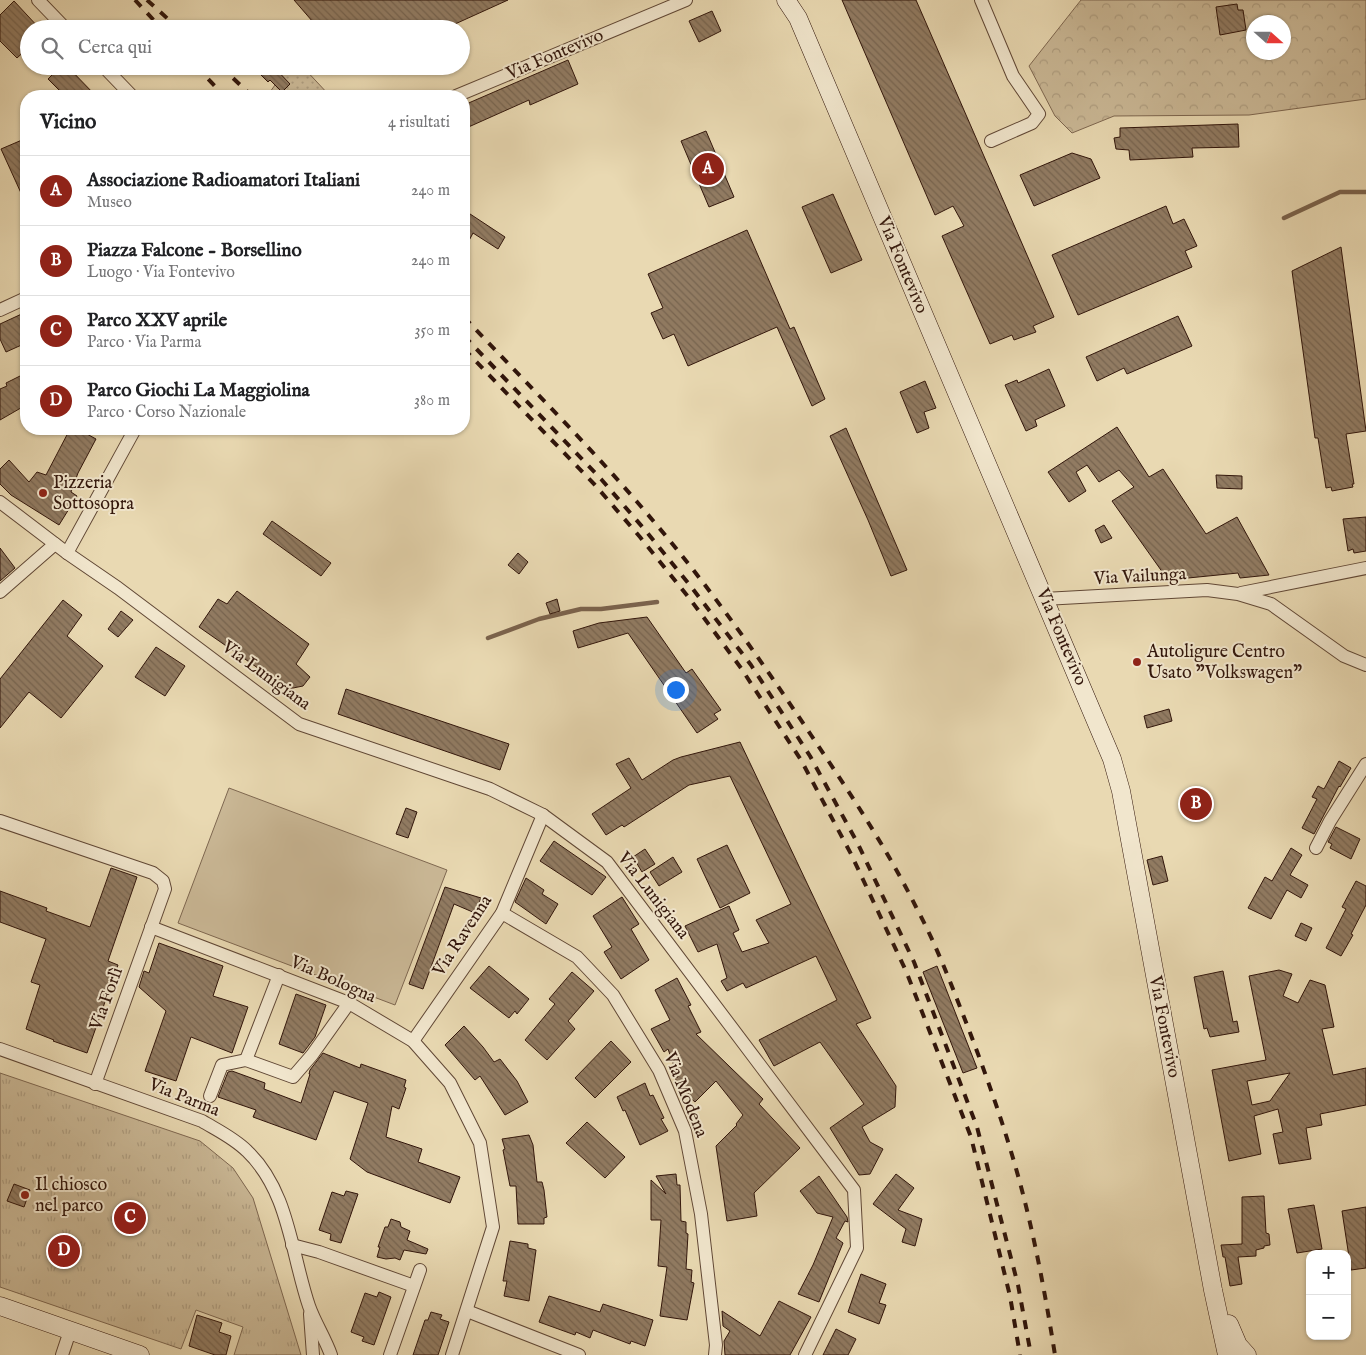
<!DOCTYPE html>
<html lang="it">
<meta charset="utf-8">
<style>
body{margin:0;font-family:"IM FELL English",serif;background:#f6f6f6;color:#202124}
.controls{position:absolute;right:15px;bottom:15px;display:grid;overflow:hidden;border-radius:10px;box-shadow:0 1px 4px #0004}
.controls button{width:45px;height:45px;display:grid;place-items:center;padding:0;border:0;border-bottom:1px solid #e0e0e0;background:#fff;color:#202124;font:25px sans-serif}
.compass{position:absolute;left:1246px;top:15px;width:45px;height:45px;border-radius:50%;background:#fff;box-shadow:0 1px 4px #0004;rotate:111deg}
.you{position:absolute;left:675px;top:689px;width:18px;height:18px;margin:-12px;border:4px solid #fff;border-radius:50%;background:#1a73e8;box-shadow:0 0 0 8px #1a73e833}
.badge{display:grid;place-items:center;width:32px;height:32px;border-radius:50%;background:#8f2418;color:#fff;font-size:16px;font-weight:700}
.pin{position:absolute;translate:-50% -50%;border:2px solid #fff;box-shadow:0 1px 5px #0006}
.list{margin:0;padding:0;list-style:none}
h2{display:flex;justify-content:space-between;align-items:center;height:65px;margin:0;padding:0 20px;font-size:21px}
h2 small{font-size:16px;font-weight:400;color:#757577}
.list li{display:grid;grid-template-columns:32px 1fr auto;gap:15px;align-items:center;box-sizing:border-box;height:70px;padding:0 20px;border-top:1px solid #e0e0e0}
.list b{display:block;font-size:19px;white-space:nowrap}
.list p{margin:0;font-size:16px;white-space:nowrap;color:#757577}
.list em{font-size:16px;font-style:normal;color:#757577}
.icon{flex:none;width:28px;height:28px;fill:none;stroke:currentColor;stroke-width:2;stroke-linecap:round;stroke-linejoin:round}
.map{position:relative;flex:none;width:1366px;height:1355px;overflow:hidden}
.search{position:absolute;background:#fff;box-shadow:0 1px 4px #0004;left:20px;top:20px;width:450px;height:55px;display:flex;align-items:center;gap:12px;box-sizing:border-box;padding:0 18px;border-radius:28px;color:#757577;font-size:19px}
.panel{position:absolute;background:#fff;box-shadow:0 1px 4px #0004;left:20px;top:90px;width:450px;height:345px;border-radius:20px}
.map>svg:first-child{display:block}
.grass{fill:url(#grass-dots);stroke:#7e6750}
.forest{fill:url(#forest-crowns);stroke:#7e6750;fill-rule:evenodd}
.park{fill:url(#park-tufts);stroke:#7e6750}
.garden{fill:#cab896;stroke:#7e6750}
.lines{fill:none;stroke-linecap:round;stroke-linejoin:round}
.stream{stroke:#7b634d;stroke-width:4.5}
.building{fill:url(#building-back-hatch);stroke:#32160b;fill-rule:evenodd}
.street-casing{stroke:#604735;stroke-width:14}
.secondary-casing{stroke:#32160b;stroke-width:19}
.street{stroke:#f1e6cd;stroke-width:12}
.secondary{stroke:#f1e6cd;stroke-width:18}
.rail{stroke:#32160b;stroke-width:4;stroke-dasharray:9 9;stroke-linecap:butt}
.poi-dot{fill:#8f2418;stroke:#f1e6cd;stroke-width:2}
.labels{text-anchor:middle;dominant-baseline:central;stroke-width:4;stroke-linejoin:round;paint-order:stroke}
.street-label{font-size:18px;fill:#32160b;stroke:#f1e6cd}
.poi-label{font-size:18px;fill:#32160b;stroke:#f1e6cd;text-anchor:start}
</style>
<div class="map">
<svg width="1366" height="1355" viewBox="0 0 1366 1355">
<defs>
<pattern id="grass-dots" width="8" height="8" patternUnits="userSpaceOnUse" patternTransform="scale(1.25)"><rect width="8" height="8" fill="#cab896"/><path d="M2 2h.1M6 6h.1" fill="none" stroke="#ae9d80" stroke-width="1.8" stroke-linecap="round"/></pattern>
<pattern id="forest-crowns" width="20" height="18" patternUnits="userSpaceOnUse" patternTransform="scale(1.25)"><rect width="20" height="18" fill="#cab896"/><path d="M2 6a3 3 0 1 1 6 0M12 15a3 3 0 1 1 6 0" fill="none" stroke="#ae9d80"/></pattern>
<pattern id="park-tufts" width="24" height="20" patternUnits="userSpaceOnUse" patternTransform="scale(1.25)"><rect width="24" height="20" fill="#cab896"/><path d="M3 7l-1-3M5 7V3M7 7l1-3M15 17l-1-3M17 17v-4M19 17l1-3" fill="none" stroke="#ae9d80"/></pattern>
<pattern id="building-back-hatch" width="6" height="6" patternUnits="userSpaceOnUse" patternTransform="scale(1.25)"><rect width="6" height="6" fill="#917b62"/><path d="M-1 5l2 2M0 0l6 6M5-1l2 2" fill="none" stroke="#77644f"/></pattern>
</defs>
<rect width="100%" height="100%" fill="#e9d9b2"/>
<filter id="stains"><feTurbulence type="fractalNoise" baseFrequency=".004" numOctaves="4"/><feColorMatrix values="0 0 0 0 .2 0 0 0 0 .09 0 0 0 0 .02 0 0 0 .5 -.17"/></filter>
<radialGradient id="worn" r=".72"><stop offset=".6" stop-color="#630" stop-opacity="0"/><stop offset="1" stop-color="#630" stop-opacity=".3"/></radialGradient>
<!-- grass -->
<path class="grass" d="M273,66h29l28,30h-56l-4,-4 5,-7 7,7z"/>
<!-- forest -->
<path class="forest" d="M1081,0h285v99l-117,16 -135,1 -42,17 -17,-17 -26,-50zM1254,22h30v30h-30z"/>
<!-- park -->
<path class="park" d="M0,1073l200,68 33,27 20,30 48,157h-67l9,-28 -47,-17 -15,39 -181,-62z"/>
<!-- garden -->
<path class="garden" d="M229,788l218,82 -52,135 -217,-82z"/>
<g class="lines">
<!-- stream -->
<g class="stream">
<path d="M1284,218l56,-26h26"/>
<path d="M488,638l51,-19 42,-10h20l56,-7"/>
</g>
</g>
<!-- building -->
<g class="building">
<path d="M294,0h214l-64,29h-125z"/>
<path d="M842,0h74l138,317 -21,9 3,6 -22,8 -2,-5 -22,9 -48,-108 22,-10 -11,-20 -18,9z"/>
<path d="M14,1l26,28h-11v18l-12,11 -17,-17v-26z"/>
<path d="M1237,4l1,6h5l3,20 -26,5 -4,-28z"/>
<path d="M712,11l9,20 -22,11 -10,-21z"/>
<path d="M568,60l10,24 -48,21 -1,-5 -65,29v-24z"/>
<path d="M61,66h6l29,30h-31l-17,-17z"/>
<path d="M266,66h7l17,18 -8,8 -12,-12 -2,2 -9,-9z"/>
<path d="M1238,124l1,23 -47,1 1,9 -63,3 -1,-10 -13,-1 -2,-11 6,-1v-9z"/>
<path d="M706,131l28,66 -25,10 -28,-66z"/>
<path d="M22,140l4,10v54l-25,-55z"/>
<path d="M1072,153l19,6 9,19 -66,28 -14,-31z"/>
<path d="M833,194l29,66 -31,13 -29,-66z"/>
<path d="M1166,206l7,18 11,-5 13,27 -12,5 7,16 -114,48 -26,-60z"/>
<path d="M464,210l41,27 -7,12 -25,-16 -9,17z"/>
<path d="M747,230l43,99 4,-2 31,72 -13,7 -35,-79 -89,39 -14,-32 -11,5 -12,-26 12,-5 -15,-34z"/>
<path d="M1341,247l25,184 -20,3 8,50h-2l1,3 -21,4 -1,-4 -5,1 -8,-50h-3l-23,-167z"/>
<path d="M26,312v31l-20,9 -6,-13v-15z"/>
<path d="M1178,316l14,30 -65,28 -3,-6 -27,13 -11,-24z"/>
<path d="M1049,369l16,37 -30,14 2,6 -11,5 -21,-46 12,-5 1,3z"/>
<path d="M26,373v32l-26,15v-31l7,-3 -1,-3z"/>
<path d="M925,381l11,27 -12,4 5,16 -12,5 -17,-41z"/>
<path d="M1117,427l32,50 14,-8 43,65 31,-17 32,58 -29,3 -2,-5 -70,7 -56,-79 22,-14 -15,-17 -20,12 -12,-17 -11,7 10,19 -17,11 -21,-30z"/>
<path d="M846,428l61,142 -16,6 -23,-56 -38,-84z"/>
<path d="M70,429h8l18,10 -18,34 -7,19 6,4 -18,29 -48,-30 -11,-11v-15l9,-9 20,22 8,-10 9,3z"/>
<path d="M1216,475l26,1v13l-25,-1z"/>
<path d="M1366,517v34l-12,2 -1,-4 -5,2 -5,-32z"/>
<path d="M272,521l59,42 -10,13 -58,-42z"/>
<path d="M1104,525l8,13 -11,5 -6,-13z"/>
<path d="M0,548l15,20 -15,13z"/>
<path d="M518,553l10,9 -9,12 -11,-9z"/>
<path d="M237,591l72,53 -13,20 14,13 -7,9 -15,3 -89,-62 19,-28 9,5z"/>
<path d="M557,599l3,12 -10,3 -4,-11z"/>
<path d="M63,600l19,15 -15,21 36,30 -42,52 -32,-26 -29,36v-49z"/>
<path d="M121,611l12,9 -15,17 -10,-8z"/>
<path d="M647,617l39,56 6,-4 29,41 -7,4 4,5 -21,14 -69,-100 -50,15 -5,-17 26,-8z"/>
<path d="M156,647l29,19 -20,30 -30,-19z"/>
<path d="M346,689l163,55 -9,26 -162,-56z"/>
<path d="M1169,709l3,12 -25,7 -3,-12z"/>
<path d="M740,742l131,276 -15,6 40,62 -1,21 -33,20 8,15 13,7 -13,25 -11,1 -29,-47 34,-24 -44,-62 -46,24 -15,-26 78,-40 -21,-44 -70,32 -3,-5 -16,8 -6,-10 6,-3 -10,-34 -19,8 -13,-26 44,-20 10,24 -6,3 9,19 27,-9 -13,-23 35,-16 -61,-128 -41,9 -65,42 -2,-2 -16,10 -14,-21 39,-26 -15,-24 13,-6 13,22 31,-20 8,-3z"/>
<path d="M1339,761l12,7 -11,19 -1,-1 -25,48 -12,-6 15,-29 -5,-2 6,-11 6,3z"/>
<path d="M406,808l11,4 -9,26 -12,-4z"/>
<path d="M1336,827l24,12 -9,20 -21,-11 2,-4 -4,-2z"/>
<path d="M554,841l52,36 -14,18 -52,-34z"/>
<path d="M727,845l23,48 -30,15 -23,-49z"/>
<path d="M1291,848l11,7 -12,20 18,10 -7,13 -14,-8 -16,29 -23,-11 17,-31 7,4z"/>
<path d="M645,849l10,15 -13,8 -9,-15z"/>
<path d="M1162,856l6,25 -15,4 -6,-25z"/>
<path d="M673,857l9,15 -23,14 -9,-14z"/>
<path d="M111,868l26,9 -29,84 10,4 -31,88 -34,-12 1,-1 -28,-11 14,-44 -9,-3 15,-43 -46,-17v-31l47,17 -1,3 44,16z"/>
<path d="M526,878l18,12 -2,4 16,10 -12,20 -31,-22z"/>
<path d="M1356,881l10,5v19l-15,29 2,1 -12,21 -15,-8 20,-39 -4,-2z"/>
<path d="M445,887l36,11 -6,15 -21,-9 -31,85 -14,-5z"/>
<path d="M622,897l17,27 -8,5 18,31 -28,19 -17,-27 8,-5 -19,-31z"/>
<path d="M1301,923l11,5 -6,13 -11,-5z"/>
<path d="M159,943l64,23 -10,30 35,11 -16,46 -41,-16 -15,44 -31,-10 21,-60 -27,-24 5,-16 5,2z"/>
<path d="M489,966l40,33 -12,15 -2,-3 -6,7 -39,-30z"/>
<path d="M937,966l40,102 -14,5 -40,-101z"/>
<path d="M1279,970l13,4 -9,22 15,7 12,-23 15,5 9,42 -12,2 11,46 33,-7v37l-46,9 2,11 -16,3 5,31 -32,5 -6,-30 10,-2 -5,-23 -24,7 7,38 -32,7 -17,-91 54,-10 -17,-84zM1290,1073l-20,28 -18,4 -5,-24z"/>
<path d="M1223,971l10,51 4,-1 2,11 -29,5 -3,-9 -3,1 -10,-52z"/>
<path d="M572,972l22,19 -26,30 7,8 -28,31 -22,-20 30,-36 -6,-5z"/>
<path d="M677,978l14,27 -3,1 13,26 -5,2 67,65 -4,5 41,44 -46,45 3,23 -30,5 -11,-75 21,-21 -1,-1 7,-9 -27,-34 -21,21 -7,-6 -3,2 -10,-20 3,-1 -10,-28 -4,3 -13,-23 19,-9 -15,-30z"/>
<path d="M296,994l30,11 -11,32 -12,16 -24,-9z"/>
<path d="M464,1026l19,21 11,15 6,-3 17,22 11,21 -23,13 -25,-39 -5,4 -30,-35z"/>
<path d="M611,1041l20,21 -36,36 -20,-20z"/>
<path d="M323,1053l37,15 1,-4 45,16 -2,7 2,1 -7,21 -7,-3 -6,31 36,12 -4,13 42,15 -10,26 -83,-31 -17,-13 18,-56 -34,-12 -18,49 -63,-23 3,-7 -38,-13 10,-25 4,-1 33,12 -1,6 37,14 9,-29h-1l1,-4z"/>
<path d="M645,1083l5,13 3,-1 11,23 -3,1 7,12 -28,14 -15,-35 -2,1 -6,-14z"/>
<path d="M587,1122l38,35 -20,21 -39,-35z"/>
<path d="M529,1135l4,10 4,37h5l2,8 3,27 -3,1v6h-26l-2,-38h-6l-7,-36 2,-1 -3,-10z"/>
<path d="M676,1174l1,11h3l1,36 5,1v11l2,1 -2,35 6,1 -1,12 3,1 -7,37 -27,-4 7,-49 -9,-1 3,-46h-10v-40l15,14 -10,-18z"/>
<path d="M896,1174l18,14 -16,22 24,9 -7,27 -13,-4 4,-13 -33,-25z"/>
<path d="M819,1176l28,41 1,5 -3,-1 -9,17 7,5 -24,59 -21,-8 15,-29 20,-48 -16,-4 -17,-22z"/>
<path d="M14,1184l16,6 -6,17 -17,-6z"/>
<path d="M346,1191l12,3 -17,49 -11,-3 1,-6 -12,-4 13,-38 12,4z"/>
<path d="M1264,1196l2,37 3,1 1,11 -6,1v2l-8,2v6l-18,1 4,27 -12,2 -5,-29h-2l-2,-12 21,-1v-47z"/>
<path d="M1314,1205l8,44 -25,4 -9,-44z"/>
<path d="M1366,1207v61l-15,2 -9,-59z"/>
<path d="M391,1219l9,3 1,5 9,4 -3,9 21,9 -2,5 -22,-4 -4,10 -5,-2 -9,1 -9,-2 3,-10h-2l7,-20h3z"/>
<path d="M510,1241l18,3v4l8,2 -7,51 -25,-5 3,-15h-4z"/>
<path d="M861,1274l25,10 -7,19 7,2 -7,19 -31,-12z"/>
<path d="M379,1292l12,5 -17,48 -12,-4 2,-4 -13,-5 14,-39 12,4z"/>
<path d="M549,1296l51,16 3,-8 50,16 -8,26 -14,-5 -1,3 -37,-14 -3,8 -14,-6 -1,3 -36,-13z"/>
<path d="M779,1301l32,16 -21,38h-65l-1,-14 6,-10 -7,-5 -1,-15 38,25z"/>
<path d="M431,1312l11,3 -2,4 9,3 -11,33h-25l12,-35h3z"/>
<path d="M197,1315l25,8 -3,9 12,4 -5,19h-11l-26,-9z"/>
<path d="M836,1329l20,10 -8,16h-25z"/>
</g>
<g class="lines">
<!-- street casing -->
<g class="street-casing">
<g id="street">
<path d="M38,0l28,29"/>
<path d="M981,0l32,76 26,38 -7,9 -41,18"/>
<path d="M103,66l29,30"/>
<path d="M456,96l230,-96"/>
<path d="M0,310l26,-12"/>
<path d="M0,502l67,51 51,35 181,136 191,65 53,26 64,47 247,328 3,58 -52,107"/>
<path d="M67,553l68,-124"/>
<path d="M0,592l55,-48"/>
<path d="M1241,593l125,-25"/>
<path d="M1044,599l163,-9 31,4 33,10 73,52 22,9"/>
<path d="M0,821l153,52 10,8 2,8 -70,195"/>
<path d="M1316,848l14,-27 36,-57"/>
<path d="M502,913l75,44 36,38 46,75 26,61 16,83 15,131 -1,10"/>
<path d="M151,927l198,76 64,38 37,42 30,60 13,84 -41,128"/>
<path d="M279,975l-33,85 47,17 19,-22 37,-52"/>
<path d="M413,1041l89,-128 41,-98"/>
<path d="M0,1049l202,72c15,9 32,17 45,30 42,40 44,102 62,155 6,17 16,32 22,49"/>
<path d="M210,1096l12,-31 24,-5"/>
<path d="M292,1245l27,7 95,34"/>
<path d="M467,1311l112,44"/>
<path d="M310,1314l3,41"/>
<path d="M62,1355l8,-24"/>
<path d="M390,1355l30,-85"/>
</g>
</g>
<!-- secondary casing -->
<g class="secondary-casing">
<g id="secondary">
<path d="M786,0l12,18 314,741 9,32 92,499 14,65"/>
<path d="M0,1306l140,49"/>
<path d="M1229,1324l9,21 9,10"/>
</g>
</g>
<!-- street -->
<use href="#street" class="street"/>
<!-- secondary -->
<use href="#secondary" class="secondary"/>
<!-- rail -->
<g class="rail">
<path d="M135,0l27,29"/>
<path d="M147,0l32,29"/>
<path d="M196,66l28,30"/>
<path d="M220,66l32,30"/>
<path d="M464,317c64,68 131,134 191,206 57,67 107,139 156,212 37,55 75,112 105,172 21,39 37,82 53,123 24,63 46,127 61,193 10,43 18,88 25,132"/>
<path d="M464,336l137,143 44,51 44,54 62,81 59,91 48,88 56,118 63,165 41,158 13,70"/>
<path d="M464,349l131,136 45,52 50,62 51,69 60,92 50,94 55,117 65,166 39,159 10,59"/>
</g>
</g>
<!-- markers -->
<g class="poi-dot">
<circle cx="43" cy="493" r="5"/>
<circle cx="1137" cy="662" r="5"/>
<circle cx="25" cy="1195" r="5"/>
</g>
<g class="labels">
<!-- street labels -->
<g class="street-label">
<text transform="translate(555 55) rotate(-23)">Via Fontevivo</text>
<text transform="translate(902 265) rotate(67)">Via Fontevivo</text>
<text transform="translate(1140 577) rotate(-3)">Via Vailunga</text>
<text transform="translate(1061 637) rotate(67)">Via Fontevivo</text>
<text transform="translate(266 676) rotate(36)">Via Lunigiana</text>
<text transform="translate(653 896) rotate(52)">Via Lunigiana</text>
<text transform="translate(463 936) rotate(-57)">Via Ravenna</text>
<text transform="translate(333 980) rotate(24)">Via Bologna</text>
<text transform="translate(107 999) rotate(-70)">Via Forlì</text>
<text transform="translate(1164 1027) rotate(79)">Via Fontevivo</text>
<text transform="translate(685 1095) rotate(68)">Via Modena</text>
<text transform="translate(184 1098) rotate(22)">Via Parma</text>
</g>
<!-- poi labels -->
<g class="poi-label">
<text x="53" y="483">Pizzeria<tspan x="53" dy="21">Sottosopra</tspan></text>
<text x="1147" y="652">Autoligure Centro<tspan x="1147" dy="21">Usato "Volkswagen"</tspan></text>
<text x="35" y="1185">Il chiosco<tspan x="35" dy="21">nel parco</tspan></text>
</g>
</g>
<rect width="100%" height="100%" filter="url(#stains)"/>
<rect width="100%" height="100%" fill="url(#worn)"/>
</svg>
<div class="controls">
<button>+</button>
<button>−</button>
</div>
<svg class="compass" viewBox="-18 -18 36 36"><path d="M0-13l5 13h-10z" fill="#e53935"/><path d="M0 13l5-13h-10z" fill="#757577"/></svg>
<div class="you"></div>
<div class="pin badge" style="left:708px;top:169px">A</div>
<div class="pin badge" style="left:1196px;top:804px">B</div>
<div class="pin badge" style="left:130px;top:1218px">C</div>
<div class="pin badge" style="left:64px;top:1251px">D</div>
<div class="search"><svg class="icon" aria-label="search" viewBox="0 0 24 24"><circle cx="10" cy="10" r="6"/><path d="M15 15l6 6"/></svg>Cerca qui</div>
<section class="panel">
<h2>Vicino<small>4 risultati</small></h2>
<ul class="list">
<li><span class="badge">A</span><div><b>Associazione Radioamatori Italiani</b><p>Museo</p></div><em>240 m</em></li>
<li><span class="badge">B</span><div><b>Piazza Falcone - Borsellino</b><p>Luogo · Via Fontevivo</p></div><em>240 m</em></li>
<li><span class="badge">C</span><div><b>Parco XXV aprile</b><p>Parco · Via Parma</p></div><em>350 m</em></li>
<li><span class="badge">D</span><div><b>Parco Giochi La Maggiolina</b><p>Parco · Corso Nazionale</p></div><em>380 m</em></li>
</ul>
</section>
</div>
